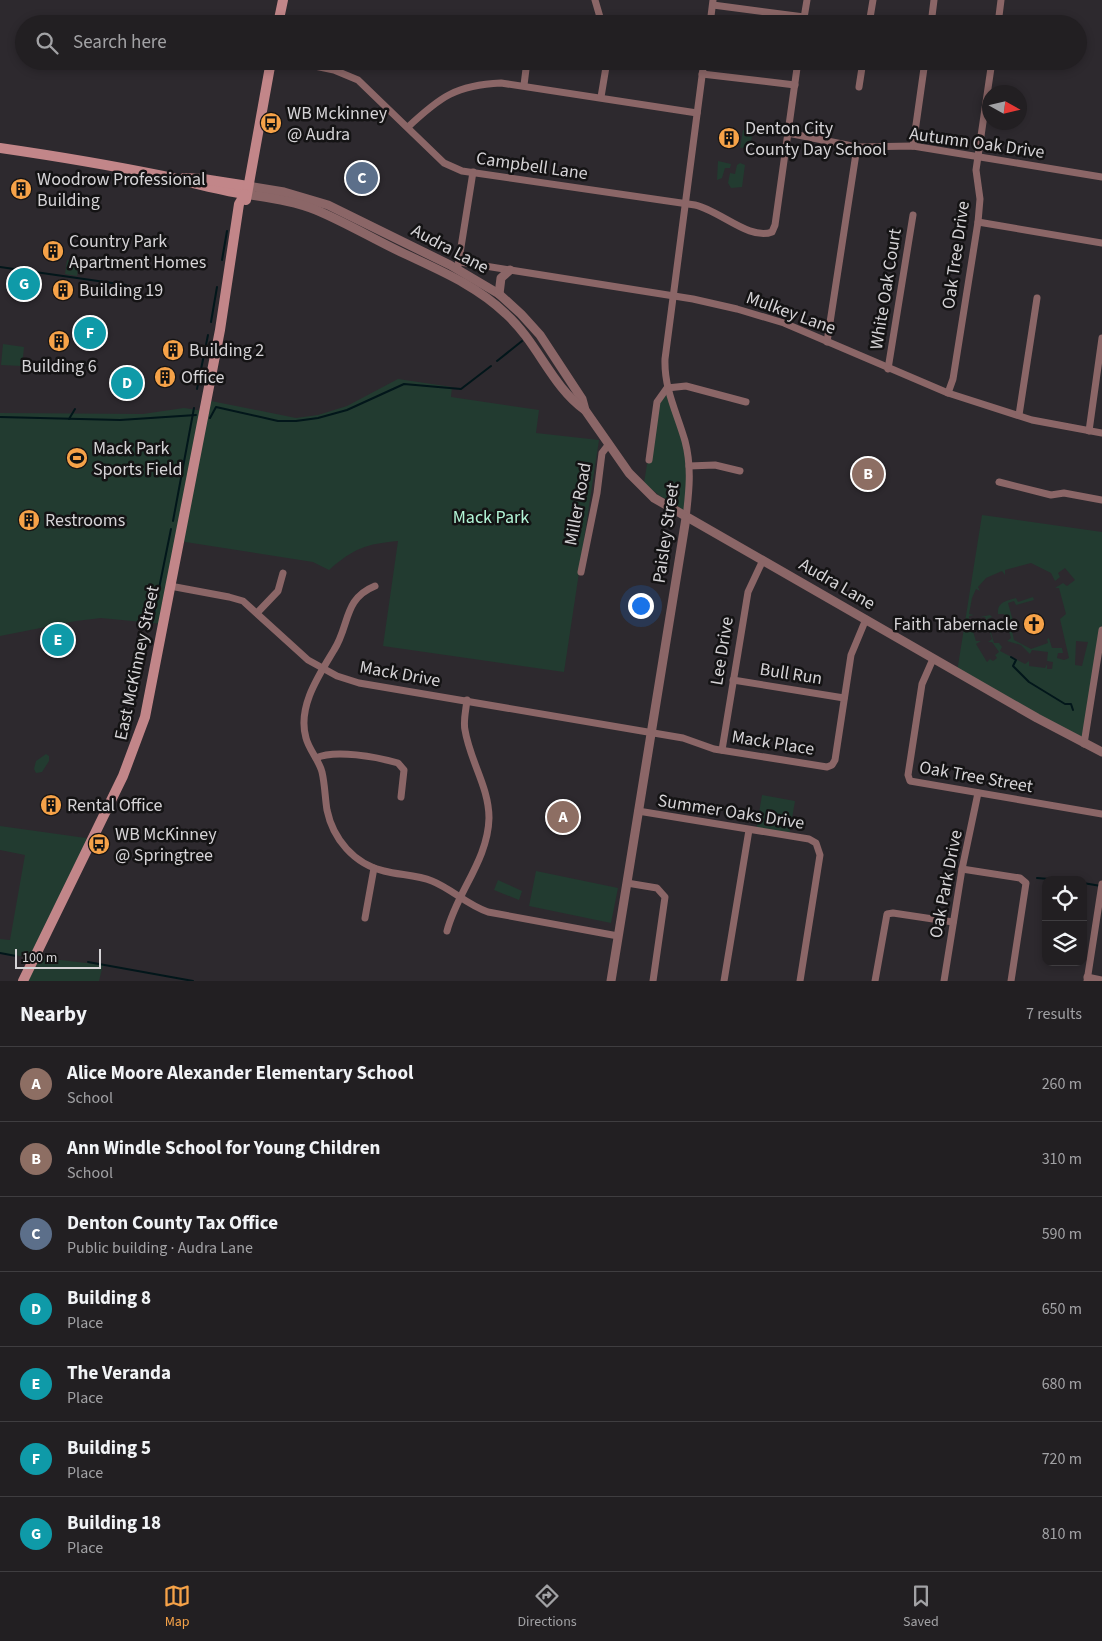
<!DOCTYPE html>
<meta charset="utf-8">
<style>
body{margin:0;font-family:"Source Sans 3",sans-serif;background:#2e2c2f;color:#f1f3f6}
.controls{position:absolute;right:15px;bottom:15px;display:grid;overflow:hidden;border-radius:10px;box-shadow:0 2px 8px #0003}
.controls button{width:45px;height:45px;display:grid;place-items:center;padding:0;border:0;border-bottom:1px solid #3f3d40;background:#221f22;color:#f1f3f6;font:25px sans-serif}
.compass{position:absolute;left:982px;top:85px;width:45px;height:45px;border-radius:50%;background:#221f22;box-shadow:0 2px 8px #0003;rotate:98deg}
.scale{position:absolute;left:15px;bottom:12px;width:86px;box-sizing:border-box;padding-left:5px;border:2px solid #d5d3d6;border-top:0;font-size:14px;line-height:18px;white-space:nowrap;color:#d5d3d6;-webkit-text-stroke:4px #141314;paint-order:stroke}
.you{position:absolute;left:640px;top:605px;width:18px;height:18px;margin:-12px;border:4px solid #fff;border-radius:50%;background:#1a73e8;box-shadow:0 0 0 8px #1a73e833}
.badge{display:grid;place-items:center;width:32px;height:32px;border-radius:50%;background:#f6a248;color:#fff;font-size:16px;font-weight:700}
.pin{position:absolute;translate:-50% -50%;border:2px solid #fff;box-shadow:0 1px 5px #0006}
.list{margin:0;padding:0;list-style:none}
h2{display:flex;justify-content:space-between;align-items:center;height:65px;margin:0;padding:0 20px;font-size:21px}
h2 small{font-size:16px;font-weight:400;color:#a2a2a5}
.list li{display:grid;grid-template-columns:32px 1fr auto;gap:15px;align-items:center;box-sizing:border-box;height:75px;padding:0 20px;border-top:1px solid #3f3d40}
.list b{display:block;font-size:19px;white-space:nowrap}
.list p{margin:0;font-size:16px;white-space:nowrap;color:#a2a2a5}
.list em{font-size:16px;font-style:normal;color:#a2a2a5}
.icon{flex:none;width:28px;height:28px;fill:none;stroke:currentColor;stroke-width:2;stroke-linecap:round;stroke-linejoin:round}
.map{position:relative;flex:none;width:1102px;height:981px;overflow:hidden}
.search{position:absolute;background:#221f22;box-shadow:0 2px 8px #0003;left:15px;right:15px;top:15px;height:55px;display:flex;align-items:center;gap:12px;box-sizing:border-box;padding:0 18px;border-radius:28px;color:#a2a2a5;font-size:19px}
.sheet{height:590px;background:#221f22}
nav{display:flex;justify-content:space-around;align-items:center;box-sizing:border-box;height:70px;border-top:1px solid #3f3d40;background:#221f22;font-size:14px;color:#a2a2a5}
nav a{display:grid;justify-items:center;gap:2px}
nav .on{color:#f6a248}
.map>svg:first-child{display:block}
.green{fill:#223b30;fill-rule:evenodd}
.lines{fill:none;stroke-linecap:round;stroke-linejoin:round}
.stream{stroke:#02161a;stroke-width:2}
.minor{stroke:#8b6667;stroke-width:7}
.tertiary{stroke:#8b6667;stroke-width:9}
.secondary{stroke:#c28689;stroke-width:10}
.labels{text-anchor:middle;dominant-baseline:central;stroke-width:5;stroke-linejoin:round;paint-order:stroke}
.poi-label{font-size:18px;fill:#d5d3d6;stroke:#141314;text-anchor:start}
.street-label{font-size:18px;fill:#d5d3d6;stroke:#141314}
.park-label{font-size:18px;fill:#b3f6d7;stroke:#141314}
</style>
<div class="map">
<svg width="1102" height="981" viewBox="0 0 1102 981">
<rect width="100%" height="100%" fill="#2d292e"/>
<!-- green -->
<g class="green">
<path d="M743,130l10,1 -3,16 -10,1z"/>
<path d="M718,161l13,3 -1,4h-5l-3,10 -5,2z"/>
<path d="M740,163l5,2 -3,22 -11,1 -3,-5 2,-10 5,1 2,-9z"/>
<path d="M67,260l12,2 -2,14 -12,-2z"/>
<path d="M3,344l21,3 -2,19 -21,-1z"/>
<path d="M398,379l54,8 -1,10 88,13 -3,23 63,7 -35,232 -181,-26 15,-105c-32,3 -44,7 -69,29l-16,-8 -134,-21 -16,83 -62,-6 -25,3 -76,15v-223l143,1 41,-6 20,3 7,-10 85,17 22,-3 29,-9z"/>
<path d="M667,388l18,55 2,69 -27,-16 -16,-13 13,-81z"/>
<path d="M982,515l120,17v98l-18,114 -127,-72zM1031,563l20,10 4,8 5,-4 -2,-4 7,-5 10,12 -8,6 -4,-3 -8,5h4l7,26 -6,5 9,39 -5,2 -7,-2 1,-5h5l-1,-5h-10l-3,-10 -2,1 1,4 -17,6 -17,-9 -4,-18 3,-1 -5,-18 6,-2 2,4 18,-5 -1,-3 -15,5 -2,-4c-10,3 -19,4 -18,16h6l7,24 -4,3 14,4 9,9 2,-4 16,2 -1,9 6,1 -1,7h-5v-5l-2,4 -16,-2v-5l-4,3 -25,-13 2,-4 -3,-4h-5l-7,-24 5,-2 -2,-2 -10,2h5l7,22 -4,3h4l7,10 -4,3 2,3 -4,3 -3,-2 -3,3 -11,-18 5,-3h-5l-7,-22v-3l5,-1 -5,-1 3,-16 4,-9 4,2 -2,-4 8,-9 16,-7 3,4v-5zM1076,641l12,1 -6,24 -7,-1z"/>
<path d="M46,754l3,2v5l-7,11 -6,1 -2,-4 2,-8z"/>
<path d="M762,795l33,6 -6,35 -33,-5z"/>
<path d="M0,826l93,13 -58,118 68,8 -4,16h-76l11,-23 -34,-5v-14l10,1 15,-85 -25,-5z"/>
<path d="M536,871l82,17 -7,35 -82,-17z"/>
<path d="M498,880l24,11 -3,9 -25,-10z"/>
</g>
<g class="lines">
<!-- stream -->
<g class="stream">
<path d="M222,260l5,-29"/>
<path d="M0,267l126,18"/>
<path d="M211,322l6,-35"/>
<path d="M497,361l25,-20"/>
<path d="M197,389l11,-54"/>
<path d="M0,417l120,3 76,-5"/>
<path d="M210,418l6,-11 62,14h18l22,-3 29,-8 57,-26 57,5 30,-23"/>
<path d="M69,419l6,-10"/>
<path d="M173,521l21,-113"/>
<path d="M152,623l19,-94"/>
<path d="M1011,657l5,3 -3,6 16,16 36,22h6l2,6"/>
<path d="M1037,878l24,2"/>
<path d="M1083,883l18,3"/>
<path d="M0,953l16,3"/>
<path d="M88,962l105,19"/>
</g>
<!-- minor -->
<g class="minor">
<path d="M595,0l7,24"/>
<path d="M713,5l91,12"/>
<path d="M710,24l3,-24"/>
<path d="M803,24l4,-24"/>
<path d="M869,24l4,-24"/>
<path d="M931,24l3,-24"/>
<path d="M998,24l3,-24"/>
<path d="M291,61l43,9 24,10 86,83 18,8 233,34c24,5 55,36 77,27l3,-7 23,-164"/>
<path d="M702,74l93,11"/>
<path d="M524,85l3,-24"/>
<path d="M859,87l4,-26"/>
<path d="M601,97l6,-36"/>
<path d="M408,127c32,-30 48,-42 93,-44l196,30"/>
<path d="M788,133l69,14 56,-1 189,31"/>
<path d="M913,146l12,-85"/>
<path d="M978,222l124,21"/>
<path d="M460,262l233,37 44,10 47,14 164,70 84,27 70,13"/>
<path d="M458,266l15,-94"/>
<path d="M827,342l30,-195"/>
<path d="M888,369l25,-154"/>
<path d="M948,393l5,-14 25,-157 2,-23 -4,-29 16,-109"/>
<path d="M1019,415l18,-117"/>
<path d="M1089,431l13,-93"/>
<path d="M649,460l8,-58 10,-14 19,-2 60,16"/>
<path d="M689,466l26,-1 25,6"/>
<path d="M999,482l52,13 13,-2 38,7"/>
<path d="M686,518c3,-26 6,-51 -1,-77 -8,-28 -21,-52 -20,-82l39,-298"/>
<path d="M581,572l16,-79 5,-40 7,-9"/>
<path d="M170,586l59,11 14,4 65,59 29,16 22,7 324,55 31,11 113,18 5,-2 3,-5 16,-105 15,-36"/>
<path d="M375,586c-32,13 -25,39 -41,64 -15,25 -37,57 -28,88 3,12 13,22 16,34 3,13 3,26 5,38 6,29 27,54 57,61 15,4 33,4 48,10 20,8 35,24 56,31l130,24"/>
<path d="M257,613l21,-22 5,-18"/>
<path d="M933,659l-11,25 -14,91 2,6 192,33"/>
<path d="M733,680l111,18"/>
<path d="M1084,744l18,-114"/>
<path d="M722,750l26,-158 15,-32"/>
<path d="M316,758c19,-9 61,-1 82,5l6,7 -3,27"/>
<path d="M638,811l171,28 7,4 4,12 -20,126"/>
<path d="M962,869l58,9 6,5 -15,98"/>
<path d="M627,883l30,5 8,9 -12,84"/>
<path d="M365,918l9,-50"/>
<path d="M447,931c10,-39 41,-71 42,-113 0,-31 -19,-57 -24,-88 -2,-9 1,-20 2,-30"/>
<path d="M1087,977l15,3"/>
<path d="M724,981l25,-151"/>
<path d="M875,981l12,-67 6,-1 60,9"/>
<path d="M944,981l18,-112 16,-76"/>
<path d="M1087,981l15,-97"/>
</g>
<!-- tertiary -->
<g class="tertiary">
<path d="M248,186l36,6 44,13 122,60 49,29 22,20 19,21 42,64 3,11 44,63 25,25 383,220 65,34"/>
<path d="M245,194c24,4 49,7 71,16 31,13 59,30 89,44 36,17 72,32 101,60 32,29 46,73 79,96"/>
<path d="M499,294l2,-16 9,-8"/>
<path d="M611,981l75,-463"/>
</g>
<!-- secondary -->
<g class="secondary">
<path d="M278,24l5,-24"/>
<path d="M0,148c55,8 109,17 163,28 28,6 54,14 82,18"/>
<path d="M184,178l19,1 45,7"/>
<path d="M246,200l25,-139"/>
<path d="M23,981l100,-205 22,-59 75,-387 19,-126 6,-10"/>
</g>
</g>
<!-- icons -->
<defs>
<g id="bus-disc" transform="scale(1.125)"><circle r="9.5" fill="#f6a248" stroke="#141314"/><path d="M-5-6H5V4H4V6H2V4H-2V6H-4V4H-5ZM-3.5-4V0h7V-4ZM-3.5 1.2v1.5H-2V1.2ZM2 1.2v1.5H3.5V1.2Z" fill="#111"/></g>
<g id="building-disc" transform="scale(1.125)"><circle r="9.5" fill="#f6a248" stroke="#141314"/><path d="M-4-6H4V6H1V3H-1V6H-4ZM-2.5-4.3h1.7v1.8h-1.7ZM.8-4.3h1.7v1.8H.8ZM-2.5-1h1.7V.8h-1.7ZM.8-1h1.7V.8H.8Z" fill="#111"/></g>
<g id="stadium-disc" transform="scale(1.125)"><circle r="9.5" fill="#f6a248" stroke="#141314"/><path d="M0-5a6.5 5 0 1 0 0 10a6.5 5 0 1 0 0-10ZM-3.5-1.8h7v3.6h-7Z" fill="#111"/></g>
<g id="church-disc" transform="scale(1.125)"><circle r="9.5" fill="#f6a248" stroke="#141314"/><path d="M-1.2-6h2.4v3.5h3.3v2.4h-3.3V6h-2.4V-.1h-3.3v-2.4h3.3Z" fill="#111"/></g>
</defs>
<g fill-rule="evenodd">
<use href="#bus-disc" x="271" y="123"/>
<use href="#building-disc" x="729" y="138"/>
<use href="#building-disc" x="21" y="189"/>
<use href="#building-disc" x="53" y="251"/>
<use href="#building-disc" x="63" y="290"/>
<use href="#building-disc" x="59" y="341"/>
<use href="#building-disc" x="173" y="350"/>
<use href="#building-disc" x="165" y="377"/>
<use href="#stadium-disc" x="77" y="458"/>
<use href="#building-disc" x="29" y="520"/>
<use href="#church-disc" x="1034" y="624"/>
<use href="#building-disc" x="51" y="805"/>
<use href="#bus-disc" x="99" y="844"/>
</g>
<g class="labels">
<!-- poi labels -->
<g class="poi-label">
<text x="287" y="113">WB Mckinney<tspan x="287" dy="21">@ Audra</tspan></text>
<text x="745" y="128">Denton City<tspan x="745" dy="21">County Day School</tspan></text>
<text x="37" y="179">Woodrow Professional<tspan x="37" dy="21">Building</tspan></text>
<text x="69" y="241">Country Park<tspan x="69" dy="21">Apartment Homes</tspan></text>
<text x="79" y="290">Building 19</text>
<text x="189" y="350">Building 2</text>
<text x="59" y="366" text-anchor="middle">Building 6</text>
<text x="181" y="377">Office</text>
<text x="93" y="448">Mack Park<tspan x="93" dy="21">Sports Field</tspan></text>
<text x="45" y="520">Restrooms</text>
<text x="1018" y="624" text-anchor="end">Faith Tabernacle</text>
<text x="67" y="805">Rental Office</text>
<text x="115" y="834">WB McKinney<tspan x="115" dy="21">@ Springtree</tspan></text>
</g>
<!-- street labels -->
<g class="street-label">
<text transform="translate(977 143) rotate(8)">Autumn Oak Drive</text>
<text transform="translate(532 166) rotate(8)">Campbell Lane</text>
<text transform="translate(450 249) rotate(28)">Audra Lane</text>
<text transform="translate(956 255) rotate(-82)">Oak Tree Drive</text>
<text transform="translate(886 289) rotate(-81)">White Oak Court</text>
<text transform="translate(791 313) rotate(20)">Mulkey Lane</text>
<text transform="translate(578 504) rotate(-80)">Miller Road</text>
<text transform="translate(666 533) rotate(-82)">Paisley Street</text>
<text transform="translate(837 584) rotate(30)">Audra Lane</text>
<text transform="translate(722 651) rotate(-81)">Lee Drive</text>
<text transform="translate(137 663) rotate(-78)">East McKinney Street</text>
<text transform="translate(400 674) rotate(10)">Mack Drive</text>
<text transform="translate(791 674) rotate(9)">Bull Run</text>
<text transform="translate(773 743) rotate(9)">Mack Place</text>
<text transform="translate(976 777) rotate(10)">Oak Tree Street</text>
<text transform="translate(731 812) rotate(9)">Summer Oaks Drive</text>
<text transform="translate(946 884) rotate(-79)">Oak Park Drive</text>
</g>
<!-- park labels -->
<g class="park-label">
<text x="491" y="517">Mack Park</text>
</g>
</g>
</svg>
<div class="controls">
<button><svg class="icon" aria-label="locate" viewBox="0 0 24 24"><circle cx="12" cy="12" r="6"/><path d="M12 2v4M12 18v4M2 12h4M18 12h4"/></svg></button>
<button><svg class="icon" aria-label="layers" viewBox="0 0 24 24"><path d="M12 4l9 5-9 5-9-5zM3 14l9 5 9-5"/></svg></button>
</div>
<svg class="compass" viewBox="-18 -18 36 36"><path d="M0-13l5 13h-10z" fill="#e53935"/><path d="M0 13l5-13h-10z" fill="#a2a2a5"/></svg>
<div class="scale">100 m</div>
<div class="you"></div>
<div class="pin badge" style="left:563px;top:817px;background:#8d6e63">A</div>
<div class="pin badge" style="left:868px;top:474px;background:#8d6e63">B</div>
<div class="pin badge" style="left:362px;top:178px;background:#5c6f8a">C</div>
<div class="pin badge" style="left:127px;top:383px;background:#0f9aa8">D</div>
<div class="pin badge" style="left:58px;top:640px;background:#0f9aa8">E</div>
<div class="pin badge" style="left:90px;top:333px;background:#0f9aa8">F</div>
<div class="pin badge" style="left:24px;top:284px;background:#0f9aa8">G</div>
<div class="search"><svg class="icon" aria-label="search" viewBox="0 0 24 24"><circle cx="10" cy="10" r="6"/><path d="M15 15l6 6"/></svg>Search here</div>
</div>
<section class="sheet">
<h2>Nearby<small>7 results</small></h2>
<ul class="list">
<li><span class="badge" style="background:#8d6e63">A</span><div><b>Alice Moore Alexander Elementary School</b><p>School</p></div><em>260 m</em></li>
<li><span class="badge" style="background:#8d6e63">B</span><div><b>Ann Windle School for Young Children</b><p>School</p></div><em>310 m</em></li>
<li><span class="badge" style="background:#5c6f8a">C</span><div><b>Denton County Tax Office</b><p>Public building · Audra Lane</p></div><em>590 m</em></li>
<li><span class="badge" style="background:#0f9aa8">D</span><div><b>Building 8</b><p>Place</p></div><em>650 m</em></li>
<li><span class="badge" style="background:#0f9aa8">E</span><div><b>The Veranda</b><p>Place</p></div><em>680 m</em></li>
<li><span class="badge" style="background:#0f9aa8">F</span><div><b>Building 5</b><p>Place</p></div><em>720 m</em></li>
<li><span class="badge" style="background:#0f9aa8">G</span><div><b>Building 18</b><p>Place</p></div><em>810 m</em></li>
</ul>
</section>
<nav>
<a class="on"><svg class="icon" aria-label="map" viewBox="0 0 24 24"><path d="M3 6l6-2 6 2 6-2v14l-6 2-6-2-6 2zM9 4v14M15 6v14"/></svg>Map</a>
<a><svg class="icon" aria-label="directions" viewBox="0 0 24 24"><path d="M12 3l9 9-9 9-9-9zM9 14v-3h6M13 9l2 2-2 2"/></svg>Directions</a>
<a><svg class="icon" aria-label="saved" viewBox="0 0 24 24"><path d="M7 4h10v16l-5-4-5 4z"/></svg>Saved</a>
</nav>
